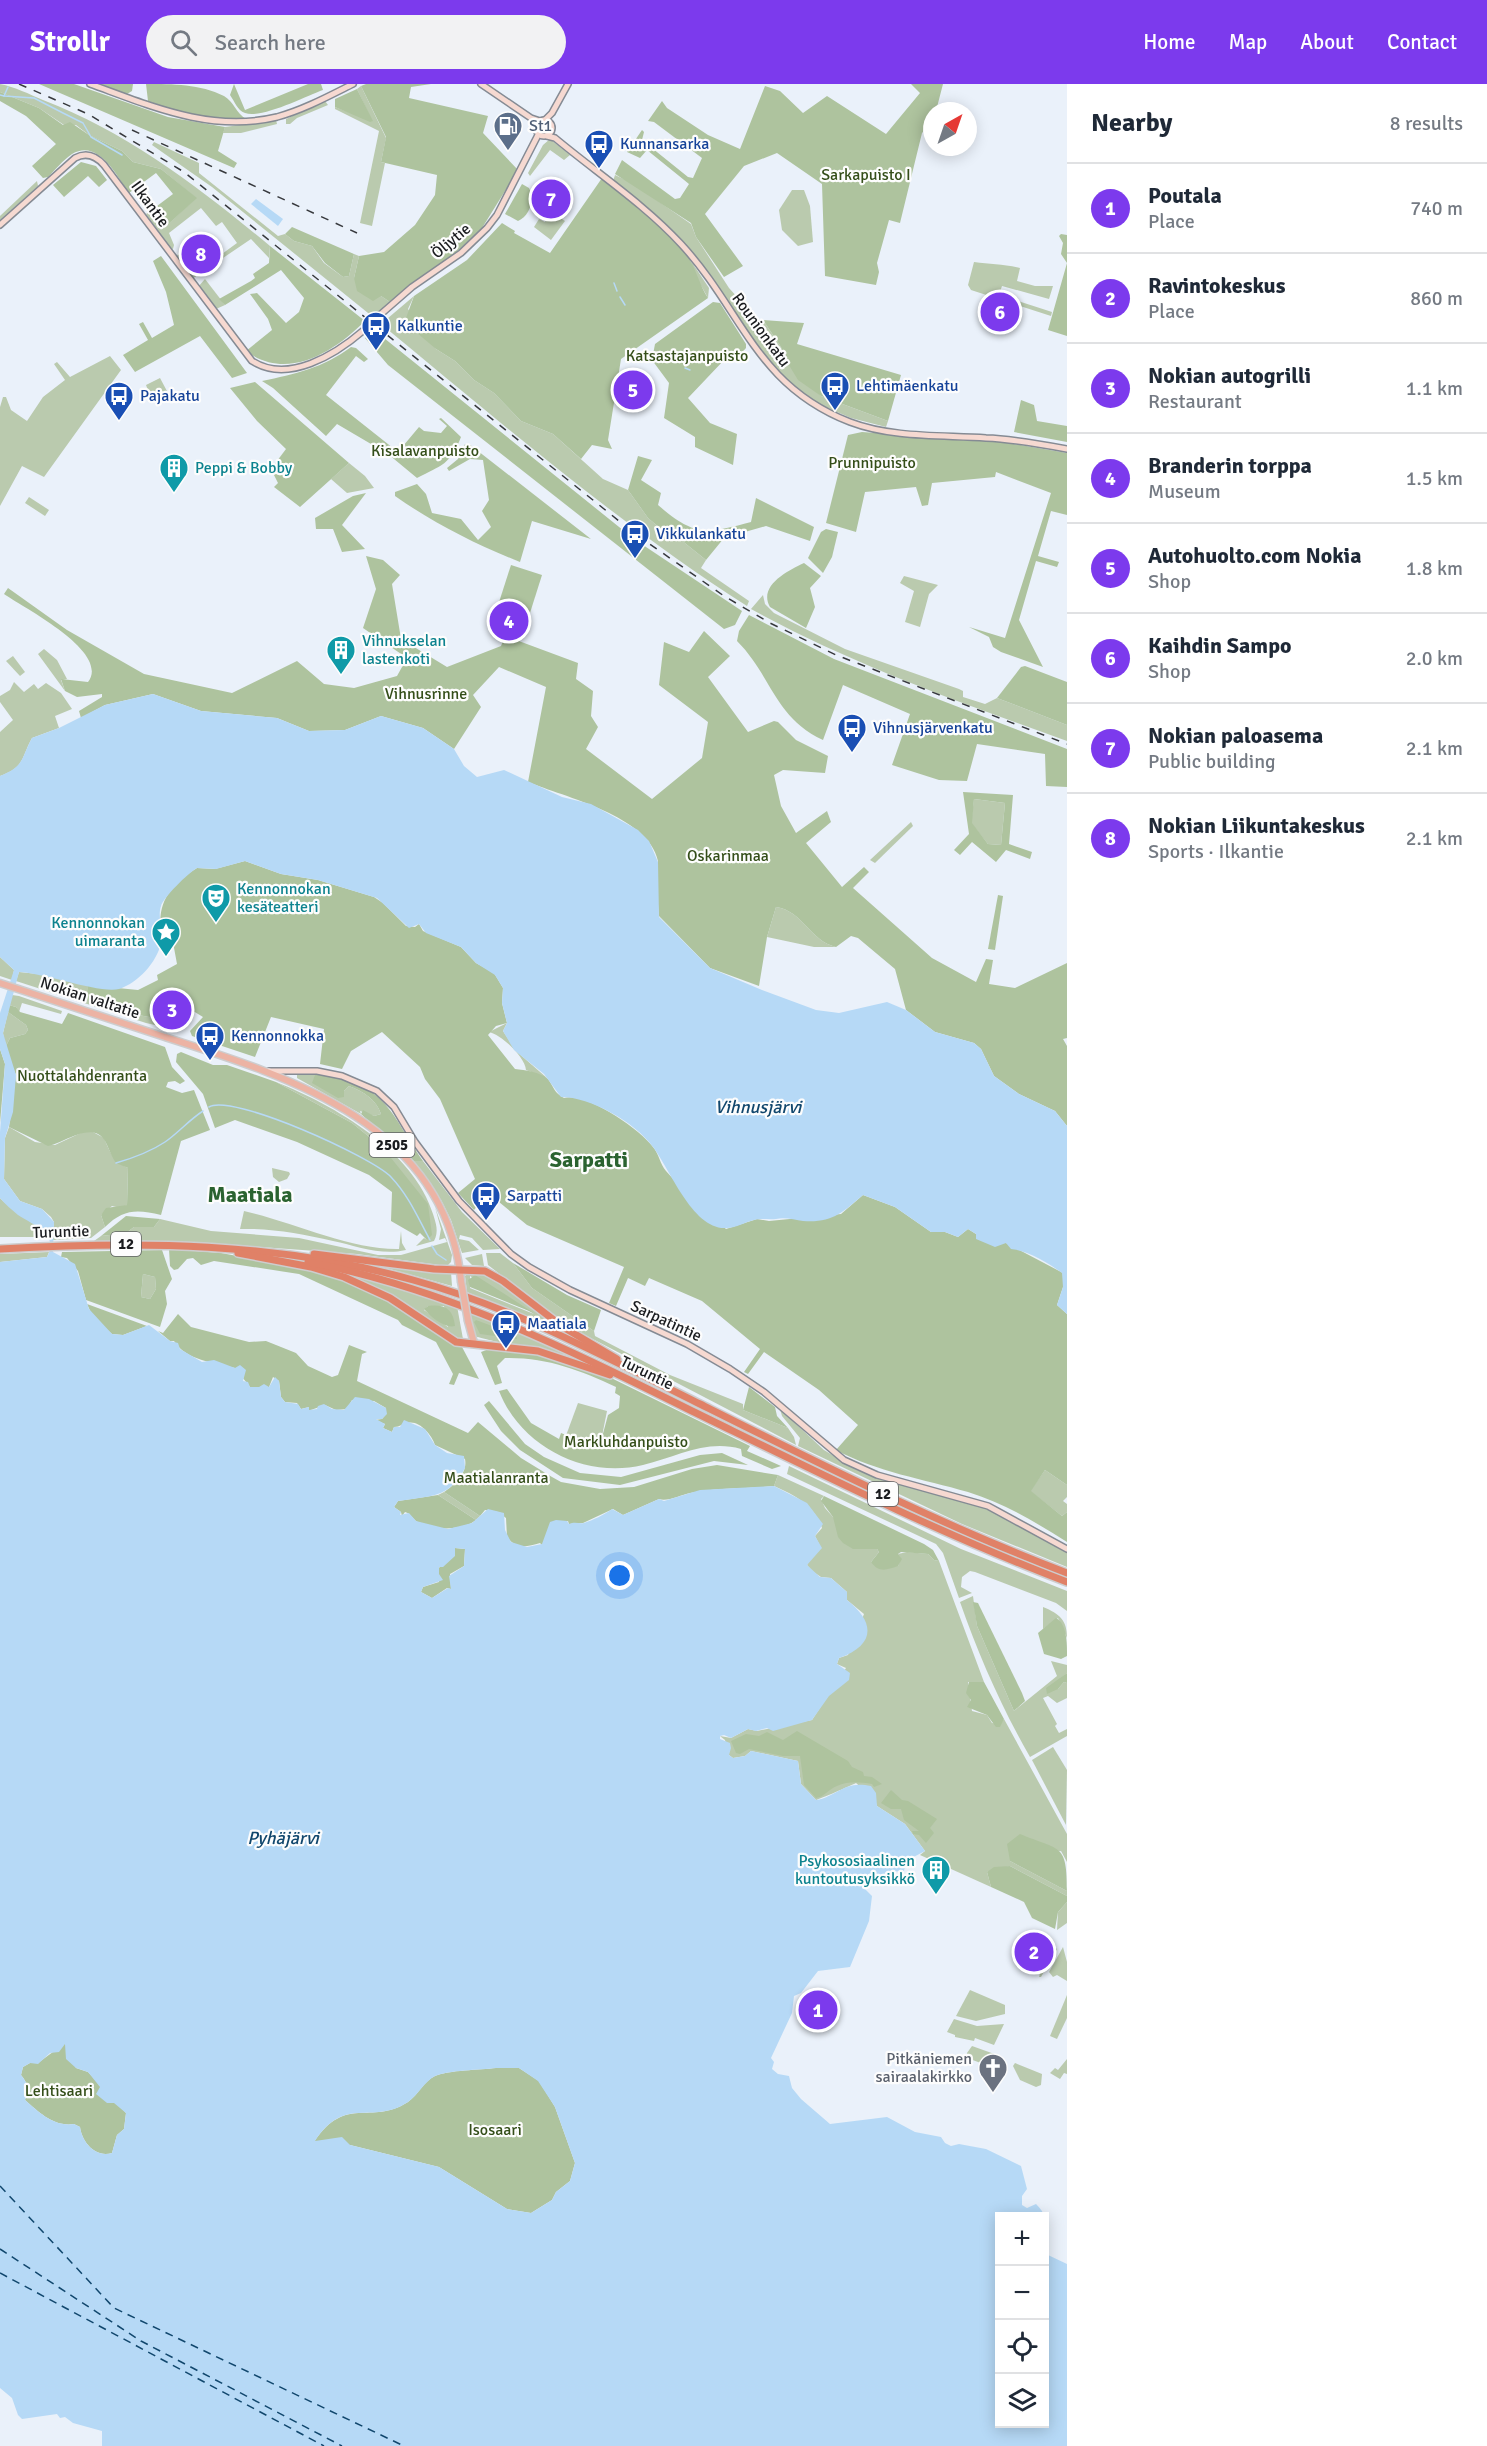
<!DOCTYPE html>
<meta charset="utf-8">
<style>
body{margin:0;font-family:Signika,sans-serif;background:#f2f2f3;color:#1f2937}
.controls{position:absolute;right:18px;bottom:18px;display:grid;overflow:hidden;border-radius:0px;box-shadow:0 3px 15px #0003}
.controls button{width:54px;height:54px;display:grid;place-items:center;padding:0;border:0;border-bottom:2px solid #e0e1e3;background:#fff;color:#1f2937;font:30px sans-serif}
.compass{position:absolute;left:923px;top:18px;width:54px;height:54px;border-radius:50%;background:#fff;box-shadow:0 3px 15px #0003;rotate:40deg}
.you{position:absolute;left:620px;top:1492px;width:21px;height:21px;margin:-15px;border:4px solid #fff;border-radius:50%;background:#1a73e8;box-shadow:0 0 0 9px #1a73e833}
.badge{display:grid;place-items:center;width:39px;height:39px;border-radius:50%;background:#7c3aed;color:#fff;font-size:20px;font-weight:700}
.pin{position:absolute;translate:-50% -50%;border:3px solid #fff;box-shadow:0 2px 6px #0006}
.list{margin:0;padding:0;list-style:none}
h2{display:flex;justify-content:space-between;align-items:center;height:78px;margin:0;padding:0 24px;font-size:26px}
h2 small{font-size:20px;font-weight:400;color:#747a83}
.list li{display:grid;grid-template-columns:39px 1fr auto;gap:18px;align-items:center;box-sizing:border-box;height:90px;padding:0 24px;border-top:2px solid #e0e1e3}
.list b{display:block;font-size:22px;white-space:nowrap}
.list p{margin:0;font-size:20px;white-space:nowrap;color:#747a83}
.list em{font-size:20px;font-style:normal;color:#747a83}
.icon{flex:none;width:33px;height:33px;fill:none;stroke:currentColor;stroke-width:2;stroke-linecap:round;stroke-linejoin:round}
.map{position:relative;flex:none;width:1067px;height:2362px;overflow:hidden}
header{display:flex;align-items:center;gap:36px;box-sizing:border-box;height:84px;padding:0 30px;background:#7c3aed;color:#fff}
header strong{font-size:28px}
nav{display:flex;gap:33px;margin-inline-start:auto;font-size:21px}
.search{width:420px;height:54px;background:#f2f2f3;display:flex;align-items:center;gap:15px;box-sizing:border-box;padding:0 21px;border-radius:33px;color:#747a83;font-size:22px}
main{display:flex}
aside{flex:1;background:#fff}
.map>svg:first-child{display:block}
.green{fill:#bacaae;fill-rule:evenodd}
.forest{fill:#aec39e;fill-rule:evenodd}
.water{fill:#b6d9f6;fill-rule:evenodd}
.lines{fill:none;stroke-linecap:round;stroke-linejoin:round}
.stream{stroke:#b6d9f6;stroke-width:1.5}
.ferry{stroke:#11476d;stroke-width:1.5;stroke-dasharray:8 6;stroke-linecap:butt}
.secondary-casing{stroke:#858b94;stroke-width:8}
.primary-casing{stroke:#cdcdce;stroke-width:9}
.highway-casing{stroke:#cdcdce;stroke-width:10}
.secondary{stroke:#f6d9d1;stroke-width:5}
.primary{stroke:#ecb3a4;stroke-width:6}
.highway{stroke:#e08167;stroke-width:7}
.rail{stroke:#37393d;stroke-width:1.5;stroke-dasharray:8 8;stroke-linecap:butt}
.secondary-bridge-casing{stroke:#858b94;stroke-width:8;stroke-linecap:butt}
.primary-bridge-casing{stroke:#cdcdce;stroke-width:9;stroke-linecap:butt}
.secondary-bridge{stroke:#f6d9d1;stroke-width:5}
.primary-bridge{stroke:#ecb3a4;stroke-width:6}
.labels{text-anchor:middle;dominant-baseline:central;stroke-width:4.5;stroke-linejoin:round;paint-order:stroke}
.shield{fill:#fdfdfd;stroke:#5e6062;stroke-width:1.5}
.shield-label{font-size:15px;font-weight:bold;fill:#1a1c1f}
.service-label{font-size:16px;fill:#4e5e75;stroke:#fdfdfd;text-anchor:start}
.transit-label{font-size:16px;fill:#164399;stroke:#fdfdfd;text-anchor:start}
.park-label{font-size:16px;fill:#344e19;stroke:#fdfdfd}
.street-label{font-size:16px;fill:#1a1c1f;stroke:#fdfdfd}
.culture-label{font-size:16px;fill:#0d838f;stroke:#fdfdfd;text-anchor:start}
.worship-label{font-size:16px;fill:#5b616d;stroke:#fdfdfd;text-anchor:end}
.water-label{font-size:18px;font-style:italic;fill:#11476d;stroke:#fdfdfd}
.district-label{font-size:22px;font-weight:bold;fill:#2b6330;stroke:#fdfdfd}
</style>
<header>
<strong>Strollr</strong>
<div class="search"><svg class="icon" aria-label="search" viewBox="0 0 24 24"><circle cx="10" cy="10" r="6"/><path d="M15 15l6 6"/></svg>Search here</div>
<nav><a>Home</a><a>Map</a><a>About</a><a>Contact</a></nav>
</header>
<main>
<div class="map">
<svg width="1067" height="2362" viewBox="0 0 1067 2362">
<rect width="100%" height="100%" fill="#eaf1fa"/>
<!-- green -->
<g class="green">
<path d="M0,0c15,3 29,10 43,16 86,33 157,88 227,146l-1,12 -18,-19 -59,40 -15,-24 4,-1 15,19 41,-30 -15,-21 -6,4 -15,-18 -32,25 5,12 -1,4 -4,-1 -23,-34 3,-2 11,15 4,1 32,-30 -35,-29 -28,-7 -11,-11 -33,-16 -13,-10h-12l-25,-17 -39,-16z"/>
<path d="M361,2l25,52 -5,24 4,1 -13,63 -12,-3 19,-92 -44,-22v-2l37,14 -15,-32z"/>
<path d="M325,17l3,4 -31,13 -7,6h-4v-5z"/>
<path d="M276,36l1,4 -36,9h-18l2,-6z"/>
<path d="M550,55l20,16 -6,5 -14,-10 -20,26 -2,-3 15,-28z"/>
<path d="M154,58l45,21v10l79,63 7,-2 9,7 18,5 12,17 19,14 6,-1 5,-22 5,2 -5,22 36,24 -17,15 -161,-130 -60,-42z"/>
<path d="M615,91l17,8 59,41 5,13 33,51 28,31 6,1 18,27 3,10 37,39 67,25 -2,6 -35,-9 -30,-13 -33,-23 -29,-32 -69,-100 -19,-21 -58,-48z"/>
<path d="M37,97l1,5 -38,34v-4z"/>
<path d="M792,106h12l6,16 3,36 -15,4 -16,-16 -3,-20z"/>
<path d="M552,128l13,9 -14,19 -17,-13 5,-8 6,3z"/>
<path d="M691,177l18,27 -1,10 -13,-23z"/>
<path d="M974,178c16,2 29,2 46,6l-3,13 18,5h18l-4,13 -47,-13 -3,9 13,4 -1,4 -40,-13 -3,-5z"/>
<path d="M205,195l20,26 -9,4 -18,-22z"/>
<path d="M414,212l-6,13 28,40 19,12 19,19 20,13 27,28 32,13 50,45 25,11 20,28 20,17 13,5 25,20 -5,8 48,33 -2,5c-130,-83 -248,-185 -366,-282z"/>
<path d="M1018,217l34,11 -1,4 -34,-11z"/>
<path d="M110,272l11,14 -77,107 -22,-11 -22,40v-99l3,-10h3l5,13 16,11 16,-24 22,-17 -11,-16 3,-2 13,15z"/>
<path d="M160,294l8,15 -17,5 -5,-13z"/>
<path d="M349,379l16,13 9,12 -27,5 -16,-14z"/>
<path d="M29,413l20,13 -4,6 -20,-13z"/>
<path d="M904,492l34,9 -9,9 -9,33 -15,-5 9,-31 -14,-8z"/>
<path d="M763,511l2,9 9,9 71,36 114,40 4,2v6l22,7 12,-6 70,27v16c-108,-39 -216,-77 -316,-132z"/>
<path d="M44,565l13,11 10,19 -6,1 4,11 -27,-37z"/>
<path d="M13,572l12,16 -5,4 -14,-15z"/>
<path d="M14,598l10,10 10,-8 4,5 8,-6 15,10 11,16 -17,7 4,12 -27,10c-11,20 -7,29 -32,38v-44l13,-12 -13,-18v-6l10,-6z"/>
<path d="M974,715l31,4 -4,42 -13,-1 -17,-21z"/>
<path d="M911,738l2,4 -38,37 -5,-3z"/>
<path d="M776,823c27,4 34,34 60,40h-22l-47,-10z"/>
<path d="M0,873l14,13 -2,10 -12,-4z"/>
<path d="M19,888l29,3 39,10 3,16 48,14 28,5 13,8 -2,2 -31,-7 -130,-42z"/>
<path d="M12,911l7,1 43,15 -1,3 -39,-11 -3,9 -3,-5 -7,-2z"/>
<path d="M8,928l18,13 2,5 -3,4 -15,4 -5,10 -2,-15z"/>
<path d="M507,939l-4,8 13,20 31,27 -21,-8c-1,-13 -24,-35 -37,-38z"/>
<path d="M297,988l28,2 19,17 5,-5c15,6 27,13 32,28l-7,2 -14,-5 1,3 -64,-36z"/>
<path d="M276,998c58,23 138,69 157,132 3,10 6,17 1,27l-18,5 8,-8 3,2 -44,-92 -31,-25z"/>
<path d="M9,1043l26,15 20,3 30,-14 8,1 11,6c6,15 10,23 24,30l-1,37 -6,3 -9,-2 -11,9 4,12 -14,11 -38,2 1,-18 -3,-5 -9,-8 -22,-8 -16,-22 1,-41z"/>
<path d="M413,1077h10l39,51 38,37 -17,1 -11,-12 -12,-3 -1,4 10,2 10,9 -17,3 -11,-33 -10,-20z"/>
<path d="M272,1084l17,4 1,2 -3,5 -8,3 -6,-5z"/>
<path d="M0,1114c14,15 39,24 47,39h-47z"/>
<path d="M435,1123l17,48 -1,7 -4,4 -90,-12 -163,-12 -100,-1 7,-5 25,-3 8,-6h20l6,-8 51,12 88,7 79,17h23l46,-13 -2,-4 -6,2 2,-11z"/>
<path d="M244,1127c49,11 107,39 155,38l2,-18 1,12 4,7c-25,6 -49,-4 -73,-9 -31,-7 -62,-13 -93,-12z"/>
<path d="M49,1168l-2,5 -47,5v-8z"/>
<path d="M486,1169h14l13,10 19,25 62,43 1,5 75,39 73,29v6l45,18 6,9 2,8 -211,-110 -31,-19 -66,-51z"/>
<path d="M482,1170l2,12 -12,-1 -7,-7z"/>
<path d="M353,1175l98,13 1,14z"/>
<path d="M469,1188l12,2 17,9 85,59 -116,-50 -2,-16zM470,1192l64,38 -64,-26z"/>
<path d="M340,1189l48,10 69,23 6,33 -8,-1 -68,-45zM428,1222h16l4,21 -24,-17z"/>
<path d="M143,1190l12,3 1,12 -6,10 -9,-2z"/>
<path d="M469,1226l101,45c-6,1 -90,-16 -95,-19z"/>
<path d="M578,1319l29,8 -6,30 -19,6 -18,-6z"/>
<path d="M780,1325l44,41 33,20 140,42 70,40v15l-105,-43 -164,-78 2,-8 -18,-22z"/>
<path d="M789,1382l172,83 106,42v20l-11,-8 -81,-31 -5,-1 -8,6 -1,10 11,6 -13,5 -16,-45 -7,-9 -149,-70z"/>
<path d="M1045,1386l22,15v12l-4,4 4,3v8l-5,4 -32,-25z"/>
<path d="M778,1391l46,21 -3,3 4,9 8,9 44,32 2,3 -8,10 27,4 3,-7 -3,-5 9,-2 21,2 6,6 5,1 45,121h-16l4,29 15,4 5,8 8,1 4,-5 63,115v28l-6,-11 -51,10 57,30v5l-57,-30 -23,6 4,15 -71,-32 5,-4 -20,-27 -28,-18 -2,-6 -19,-17c-6,3 -36,16 -40,17l-15,-16 -3,-23 -47,-10 -6,5 -12,2 -4,-3 -4,-15 -5,-4 11,2 17,-9 9,2 55,-11 34,-52 -9,-4 2,-6 9,-3 16,-41 -17,-14v-8l-16,-14 -10,-1 -9,-6 -5,-6 12,-21 -4,-8 7,-8c-7,-22 -27,-33 -48,-42z"/>
<path d="M444,1408l36,24 -4,4 -38,-25z"/>
<path d="M973,1512l4,30 37,85 43,-35 -6,-15 16,4v8l-7,6 -2,10 6,-7 3,1v15l-10,5 -9,-7 -5,2 14,26 -2,2 4,7 8,-4v7l-37,21c-29,-51 -51,-101 -70,-155z"/>
<path d="M1043,1523c17,7 24,13 24,31l-9,-20 -15,11z"/>
<path d="M1053,1663l14,23 -1,55 -34,-65z"/>
<path d="M1067,1818v21l-10,7 1,-18z"/>
<path d="M1053,1862l4,3 -16,28h-2l5,-17z"/>
<path d="M1063,1863l4,15v19l-10,-6 -4,2 -4,-5z"/>
<path d="M970,1906l35,15v9l-29,7 -20,-5z"/>
<path d="M1067,1911v23l-10,21 -7,-3z"/>
<path d="M954,1935l23,7 27,-2 -10,21 -19,-7 -1,3 -19,-4v-2l-8,-3z"/>
<path d="M972,1962l28,10v3l-14,6 -16,-6 -3,-6z"/>
<path d="M1067,1975v15l-3,-1 -4,6 -10,-6 5,-5 3,2z"/>
<path d="M1015,1979l27,11 -1,11 -5,2 -16,-7 -7,-14z"/>
</g>
<!-- forest -->
<g class="forest">
<path d="M39,0h35l94,33 57,10 -7,24 19,12 -3,5z"/>
<path d="M100,0h33l-1,7 -5,3z"/>
<path d="M146,0c27,0 54,0 78,12 10,6 12,17 22,23 -35,3 -65,-6 -98,-18z"/>
<path d="M234,0l11,26 63,-26h13l2,6c-17,6 -61,29 -78,23 -8,-3 -10,-11 -15,-18z"/>
<path d="M366,0h65l-20,3 -2,11 79,18 -5,17 35,37 -36,58 -32,30 -60,44 -9,-6 -8,5 -16,-10 -3,-13 5,-22 25,-4 31,-27 20,-30 2,-20 -56,-13 5,-25 -25,-51z"/>
<path d="M911,0h32l-7,27h-4v11l-10,11 -22,90 -11,-3 -12,43 2,9 -3,13 -51,-9 -3,-92 -45,-31 -33,13 -39,48 38,52 -19,11 -28,-40 -5,-14 -76,-49 7,-14 53,39 5,-1 9,-14 -42,-34 -7,8 -13,-6 15,-22 2,2 -2,8 46,37 5,1 9,-20 -48,-36 -6,-1 14,-20 5,7 41,27 32,14 25,-63 15,5 23,22 24,-17 59,38 34,-41z"/>
<path d="M357,5l16,32 -3,1 -35,-15v-8z"/>
<path d="M0,8l39,16 24,17 7,-3 19,13 33,16 11,11 28,7 36,29 -33,30 -4,-1 -11,-15 24,-18 -17,-21 -27,20c-12,-17 -31,-55 -57,-39 -9,6 -17,16 -24,23l-5,1 -11,-12 24,-22 -30,-28 -26,-15z"/>
<path d="M81,78l15,4 11,14 -8,7 -11,-11 -24,21 -11,-12z"/>
<path d="M602,94c27,23 70,51 88,82 7,12 10,26 18,38l-87,61 -13,81 4,9 -20,-4 -11,14 -28,-25 -32,-13 -27,-28 -20,-13 -19,-19 -19,-12 -26,-22 -4,-9 8,-22 53,-36 35,-37 13,8 -1,2 36,20z"/>
<path d="M522,100l7,4c6,11 1,28 -11,33l-13,-7z"/>
<path d="M292,143l62,27 -5,22 -6,1 -18,-14 -13,-17 -18,-5 -9,-7z"/>
<path d="M1061,150l6,1v101l-19,-6 19,-67 -6,-9 2,-11 -4,-7z"/>
<path d="M270,162l95,75c-31,31 -78,61 -119,30l26,-21 -4,-11 -18,-25 7,-1 29,30 13,-11 5,-14 -23,-28 -56,35 -6,-6 32,-18 4,-3 -2,-4 16,-11z"/>
<path d="M161,172l86,117 -15,5 -32,-42 -65,36 -12,-17 25,-15 -9,-16 4,-2 9,16 22,-13 -8,-33 -13,-31z"/>
<path d="M713,218l7,1 26,41v4l-9,10 -12,1 -37,39 22,25 27,11 -4,31 -38,-18v-10l-31,-19 5,-35 -17,-23 3,-16z"/>
<path d="M763,236l41,3 -7,21 104,31 -13,46 -67,-25 -23,-16 -14,-23 -3,-10z"/>
<path d="M374,246l260,209 108,72 -7,14 -11,4 -336,-264 -23,-27z"/>
<path d="M351,263l5,1 12,11 -4,3 -8,-6 -30,39 72,57 21,-25 5,4 17,2 6,-7 -8,-7 2,-1 20,19c-11,28 -19,28 -44,41l-29,-24 -51,-30 -11,12 -53,-48 -11,-7c33,-7 61,-13 89,-34z"/>
<path d="M255,298l94,81 -49,44 -26,-20 4,-4 -7,-14 15,-20 -29,-28 -27,-33z"/>
<path d="M1021,316l13,5 3,16 30,5v16l-53,-10z"/>
<path d="M862,348l140,10 65,11v62l-16,-4 -13,45 21,6 -2,5 -21,-6 -17,59 24,47 -42,-15 -8,-5 -4,-10 -20,-10 36,11 46,-145 -55,-21 -1,5 -63,6 -4,22 -6,1 -6,-19 -51,5 -9,40 -30,-9 22,-88z"/>
<path d="M465,360h4l122,95 -59,-18 -12,41c-45,-18 -85,-38 -125,-66v-4l22,-8 9,10 6,19 29,6 17,21 13,-13 -9,-16 7,-11 -6,-40 -13,-1 -21,12 -2,-3 11,-9z"/>
<path d="M638,372l14,4 -11,20 20,13 -3,12c37,32 48,29 93,17l5,-24 58,29 -4,14 -44,-15 -42,12 -18,22 -25,-20 -13,-5 -20,-17 -20,-28z"/>
<path d="M366,409l-24,32 23,24 -23,3 -9,-23h-17l-1,-11 38,-22z"/>
<path d="M826,445l12,3 -6,25 -9,16 -15,-15 13,-26z"/>
<path d="M366,472l17,4 17,15 -8,9 9,55 46,28 54,-21 4,-10 73,27 -2,16 17,12 -2,25 7,11 -12,22 66,50 50,-41 6,-36 -49,-37 5,-43 25,10 15,-21 26,25 -22,21 40,55 26,-11 4,1 18,18 32,16 -3,17 -42,-3 -9,5 7,31 15,27 31,-22 4,11 -25,21 36,44 22,-20 5,5 -16,16 79,70 44,24 10,-23 7,1 -4,24 26,4 52,-25v75l-4,1 4,7v80l-12,-15 -36,-17 -25,-18 -13,-27 -7,-6 -39,-11 -29,-22 -11,-41 -37,-31 -7,-2 -15,11c-26,-6 -33,-36 -60,-40l-9,30 -8,49 -49,-18 -51,-52c-1,-13 -3,-28 -3,-41 0,-5 2,-10 2,-14 -9,-45 -94,-64 -130,-79l18,-95 -47,-20 -26,28 8,12 -27,42 -31,-21 -42,-12 -36,14 -36,1 -32,-13 -76,-7 -48,-17 -48,11 -24,13 -2,-7 23,-14v-3l-25,3 -12,-6 -4,-12 27,3c23,-30 -64,-74 -84,-88l4,-6 59,42 77,44 88,19 65,-32 27,23 30,4 43,-12 10,-18 -44,-30 13,-39z"/>
<path d="M804,479l17,13 -11,12 5,19 -9,21 -36,-21c-12,-21 17,-36 34,-44z"/>
<path d="M511,481l31,10 -19,60 -31,-11z"/>
<path d="M749,531l85,44 233,90v38l-21,-1 -1,-32 -68,-10 -10,37 -28,-1 -47,-15 18,-51 -67,-29 -20,55c-49,-23 -51,-64 -86,-99l2,-10z"/>
<path d="M1025,582l42,16v43l-70,-27 24,-31z"/>
<path d="M963,708l50,3 -4,49 23,8 -2,7 -24,-9 -10,12 -24,-20 -12,13 -6,-5 15,-16zM974,715l31,4 -4,42 -13,-1 -16,-21z"/>
<path d="M245,777l36,13 37,6 56,17 9,6 23,23 9,1 4,-3 4,7 38,16 15,16 18,10 9,15 -1,15 5,20 -11,3 -8,9 27,34c10,1 25,3 33,10 6,8 6,14 16,19 21,-7 76,31 89,49 6,7 7,17 13,24 18,21 41,39 60,58l31,-10 12,2 72,-7 22,-19 32,12 36,25h14l13,5 10,-8 8,5 30,9 57,30v14l-6,18 10,9v171l-22,-15 -14,21 31,25 5,-4v30c-32,-20 -63,-39 -99,-50 -45,-13 -91,-20 -132,-42l22,-25 -39,-35 -55,-38 -16,22 -4,-2 16,-23 -58,-48 -53,-23 -4,8 -17,-8 -12,28 -7,-3 15,-36 -97,-42 -39,-32 -14,17 -16,-17 17,-14 -35,-80 -15,-20 -5,-12 -38,-35 -31,19 -9,18 -22,-5 4,-35 -53,-12 -16,40 -63,-21 -2,-5 13,-14 -23,-14 -14,17 -28,-5 -49,-14 -2,-16 51,5 20,-10 -1,-5 20,-11 -5,-27 -11,-7c-4,-29 12,-48 36,-62l18,1z"/>
<path d="M998,811l5,1 -8,54 -7,-1z"/>
<path d="M9,921l7,2 4,5 42,12 6,-11 97,34 7,20 13,14 -5,3 -5,-3 -7,1 -2,5 16,6 12,-3 16,40 -29,11 -20,74c-24,-6 -38,-6 -56,12l-4,-12 5,-7 21,-3 1,-37 -12,-5c-5,-7 -7,-15 -11,-22 -12,-21 -41,2 -57,5l-39,-19 7,-52 -11,-27 5,-10 15,-4 3,-4 -2,-5 -18,-13z"/>
<path d="M0,965l5,15 -5,59z"/>
<path d="M181,968l32,13h14l49,17 76,41 31,25 45,56 4,31 -5,5 -7,-7 -3,3 -26,-15 1,-29 -23,-17 -72,-33 -62,-22 -20,8 -12,-34 -27,-32 1,-8z"/>
<path d="M325,990c64,14 65,39 98,87h-10l-52,-47 2,-4 11,6 7,-2c-5,-15 -17,-22 -32,-28l-5,5v6l-6,1 -26,-15 3,-8z"/>
<path d="M126,1132l34,3 -6,8h-20l-8,6 -25,3z"/>
<path d="M169,1165l52,4 103,19 55,22 83,53 17,32 -20,-6 -5,12 -5,-1 4,-10 -17,-32 -34,-17 -4,-5 -99,-46 -85,-13 -13,4 -8,-7 -6,1 -9,10 -4,1 -4,-4z"/>
<path d="M162,1166l10,29 -7,12 2,13 -7,23 -74,-27 -8,-29 -11,-13 -6,-1 1,-5zM143,1190l12,3 1,12 -6,10 -9,-2z"/>
<path d="M513,1179l54,32 34,15 -7,21 -62,-43z"/>
<path d="M475,1191l59,38 -64,-26 -2,-7z"/>
<path d="M87,1220l60,22 -24,9 -11,-1 -19,-17z"/>
<path d="M428,1222c17,-2 25,3 27,20 -10,3 -24,-9 -31,-17z"/>
<path d="M178,1230l13,13 58,15 17,-1 30,12 12,13 24,11 6,-2 11,-30 18,7 -5,2 -5,27 111,52 10,-11 43,36 31,19 9,5 39,7 34,-2 58,-18 25,-4 61,10 -4,11c-28,3 -56,1 -84,7 -9,2 -23,9 -31,6l-36,16 -10,-6 -30,14 -14,1 -1,-3 -18,5 -7,20 -3,-3c-12,3 -23,8 -33,-6l-1,-19 -8,-6 -13,-2 -5,6 -36,-24c10,-7 24,-19 21,-33l-30,-14c-3,-10 -16,-25 -27,-22 -5,0 -8,4 -14,4l-2,5 -9,-4 2,-4 -10,-4 7,-1 4,-5v-6l-12,-7 -22,-1 -5,9 -11,1 -11,-5 -17,6 1,-4 -8,2 -4,-6 -12,-1 -4,-5 -2,-16 -6,-4 -4,10h-19l-15,-19c-22,-6 -48,-7 -61,-27h-4l-12,-10 5,2z"/>
<path d="M476,1236l40,15 1,4 -37,-5 -6,-12z"/>
<path d="M489,1265l49,4 63,20 149,73 -3,5 34,15 -9,3 -30,-13 -1,-7c-35,-10 -64,8 -98,16 -58,14 -122,-18 -144,-74l8,-2 24,34 28,16 2,-6 5,2 -1,6 17,6 19,-6 7,-26 11,-7 1,-12 -5,-3 1,-6c-36,-17 -70,-30 -111,-29l-8,8 5,17 -7,2 -14,-33z"/>
<path d="M749,1303l26,20 2,9 11,12 -45,-18z"/>
<path d="M489,1317l36,43 19,13 36,16 41,4 79,-22 22,-2 26,12 -34,-4 -94,24 -57,-7 -43,-28 -19,-19 -17,-26z"/>
<path d="M438,1411l38,25c-13,11 -45,11 -60,1 -4,-3 -5,-7 -11,-9l-3,4 -1,-4 -7,-5 4,-6z"/>
<path d="M824,1412l100,48 9,6 6,11 -5,-1 -6,-6 -27,-2 -3,2 4,5 -4,7c-12,4 -19,7 -27,-4l8,-10 -2,-3h-24l-10,-6 -5,-6 -5,-20 -12,-16z"/>
<path d="M455,1464l10,1 -1,17 -14,8 1,15 -4,-1 -15,10 -11,-6 2,-5 16,-5v-14z"/>
<path d="M973,1518l5,1 44,90 3,8 -11,10 -37,-85z"/>
<path d="M1056,1534c11,6 11,25 11,38l-6,3 -17,-5 -6,-21z"/>
<path d="M1067,1589v10l-3,-1 -6,7 -11,5 -1,-6z"/>
<path d="M969,1598h15l20,37 -4,8h-4l-9,-12 -20,-8 4,-7 -5,-7z"/>
<path d="M797,1647l51,30 4,6 11,5 1,4 8,1 10,7 -8,3 -2,-3c-12,-2 -24,-3 -35,2 -8,3 -13,11 -21,12l-12,-13 -4,-29h-17l-34,-7 -9,5 -4,-1 -5,-12 15,-7 13,2 8,-4 16,8z"/>
<path d="M891,1706l11,10 6,1 29,18 -7,9 4,5 -8,10 -7,-8 -6,-1 -1,-3h7l-15,-11 -3,-11h-10l-10,-6z"/>
<path d="M1020,1750c41,17 47,9 47,57l-57,-30 -3,-17z"/>
<path d="M1010,1782l57,30v6l-9,10 -3,17 -23,-11 -8,-16 -33,-15 -4,-15 7,-5z"/>
<path d="M65,1959l11,25 12,4 38,41 -2,16 -7,6 -5,18c-17,5 -30,-11 -32,-26l-6,-3c-20,3 -34,-11 -49,-24 4,-10 3,-17 -4,-25l2,-8 7,-4h8z"/>
<path d="M496,1984h23l20,13 16,26 20,56 -5,18 -14,11 -4,8 -21,13 -24,-4 -68,-42 -89,-22 -36,-3c32,-48 56,-16 94,-40 10,-7 16,-21 27,-26 14,-6 45,-6 61,-8z"/>
</g>
<!-- water -->
<g class="water">
<path d="M256,115l27,20 -5,7 -27,-22z"/>
<path d="M153,610l48,17 76,7 32,13 36,-1 36,-14 42,12 31,21 10,17 13,11 27,-7 58,27 29,7 47,26 11,11 9,21 1,55 51,51 52,22 54,20 23,3 48,-11 19,8 29,22 39,11 7,6 13,27 25,18 36,17 12,15v188l-10,-9 6,-18 -1,-14c-13,-10 -35,-23 -51,-24l-5,-6 -11,4 -19,-8v-5l-8,-5 -10,8 -13,-5h-14l-36,-25 -32,-12c-21,18 -31,28 -60,26 -8,-1 -18,-4 -27,-2 -7,1 -15,-1 -22,1 -9,2 -18,8 -27,8 -34,3 -57,-59 -74,-81 -18,-25 -63,-50 -92,-50l-17,-23 -30,-24 -11,-19 4,-8 -5,-20 1,-15 -8,-13 -19,-12 -15,-16 -35,-14 -7,-9 -10,4 -32,-30 -59,-18 -37,-6 -36,-13 -29,8 -19,-1c-9,5 -34,30 -36,38 -4,12 3,25 0,37 -4,19 -23,40 -42,46 -19,5 -74,-16 -100,-17l-16,61 13,42 -3,37 -8,26 -1,41 16,22 22,8 12,13 -1,30 22,12 14,45 23,25 11,1 26,-10 21,16 8,2 2,6 22,13 12,-2 21,8 5,-3 6,5 -3,11 5,1 2,5h9l5,-3 5,3 6,-10 4,4 2,16 4,5 13,2 3,5 8,-2v3l8,-1 1,-3 6,-2 8,5 12,1 11,-13 14,2 17,9 1,6 -5,5h-6l9,5 -2,4 9,4 2,-5h6l4,-7 21,9 10,16 12,8 17,3 1,12c-16,31 -36,28 -67,33l-4,6 7,5 -1,3 9,-2 7,8 32,8 24,-6 16,-14 16,4 1,17 6,12 16,5 15,-3 8,-22 6,-2 11,1 2,3c6,-3 10,0 15,-1 9,-3 20,-8 28,-14l11,6 36,-16 5,2 36,-11 74,-4 33,17 16,21 -8,12 7,12 -15,17 13,12 11,1 16,14v8c29,23 28,45 -8,58l-2,6 13,9 -1,7 -20,16 -17,24 -39,11 -6,-3 -11,3 -8,-2 -17,9 -7,-3 -4,1v3l10,4 1,5 -2,7 4,3 12,-2 6,-5 47,10 3,23 15,16c21,-3 27,-20 55,-14l5,7 1,13 28,18 20,27 -19,10 -2,10 -18,1 -11,12 -6,-2 -4,7 7,7 -3,25 -19,46 -32,4 -17,22 -7,3 -2,17 -21,45 3,4 -2,7 6,5 11,2 3,12 9,11 29,25 57,-7 28,15 26,5 4,6 6,3 8,-2 27,5 35,17 6,23 -5,7v9l5,3 9,-4c14,13 14,33 9,50l-1,-38h-44v208h44v-161l4,-8 19,9v182h-965v-15l-29,-8 -8,-6 -5,1 -3,-4 -35,5 -4,-4 -6,-17 -12,-10v-1126l47,-5c13,-23 -14,-32 -29,-42 -6,-5 -13,-11 -18,-17v-66l5,-68 -5,-15v-36l14,-43 -14,-13v-181c25,-10 21,-18 32,-38l27,-10 46,-23zM455,1464l10,1 -1,17 -15,10 2,13 -3,-1 -16,10 -11,-6 2,-5 20,-7 -4,-6v-7h4l12,-11zM65,1960l1,15 10,9 12,4 12,15 -4,7 11,9h7l12,10 -2,16 -7,6 -5,18c-17,5 -30,-11 -32,-26l-6,-3c-20,3 -34,-11 -49,-24 4,-10 3,-17 -4,-25l2,-8 7,-4 8,1 12,-11 9,-1zM496,1984h23l19,13 17,26 20,56 -5,18 -14,11 -4,8 -21,13 -24,-4 -68,-42 -89,-22 -8,-8 -27,4c31,-47 56,-15 93,-39 10,-7 17,-21 27,-26 14,-6 44,-6 61,-8z"/>
</g>
<g class="lines">
<!-- stream -->
<g class="stream">
<path d="M0,11l4,1 4,-9"/>
<path d="M4,12l30,2 29,15 20,10 8,14 31,18"/>
<path d="M614,199l3,8"/>
<path d="M620,213l5,8"/>
<path d="M685,284l5,2"/>
<path d="M209,1023c23,-14 163,50 182,70 18,19 27,41 39,63"/>
<path d="M116,1079c17,-5 34,-11 49,-21 13,-9 24,-22 38,-31"/>
<path d="M432,1162l5,8 9,6"/>
</g>
<!-- ferry -->
<g class="ferry">
<path d="M0,2102l114,122 290,138"/>
<path d="M0,2165l141,92 201,105"/>
<path d="M0,2189l324,173"/>
</g>
<!-- secondary casing -->
<g class="secondary-casing">
<g id="secondary">
<path d="M90,0c61,22 121,49 187,33 26,-7 52,-21 76,-33"/>
<path d="M481,0l50,34 9,3"/>
<circle cx="544" cy="44" r="8"/>
<path d="M545,36l7,-7 16,-29"/>
<path d="M547,52l8,2c42,35 89,66 126,106 62,67 74,141 169,178 42,16 92,13 136,16 27,1 54,6 81,11"/>
<path d="M0,141l75,-67c11,-6 21,-2 29,7l148,196c36,23 83,-6 112,-31"/>
<path d="M381,230l31,-27 49,-34 26,-25 10,-13 41,-80"/>
<path d="M269,987h48l25,5 35,15 17,16 21,35 44,59 52,53 18,13 41,23 117,54 43,25 34,23 80,68 33,15 111,31 79,43"/>
</g>
</g>
<!-- primary casing -->
<g class="primary-casing">
<g id="primary">
<path d="M0,899c55,18 110,36 165,54 126,40 281,89 296,244"/>
<path d="M468,1237l6,22"/>
</g>
</g>
<!-- highway casing -->
<g class="highway-casing">
<g id="highway">
<path d="M0,1165c139,-8 278,-7 413,31 100,27 194,78 287,124 120,60 241,121 367,169"/>
<path d="M238,1169l73,14 33,10 46,21 66,44 82,9 72,24"/>
<path d="M314,1170l120,15 51,2 18,10 60,46 54,32"/>
<path d="M308,1178c137,26 260,87 384,149 123,60 246,122 375,171"/>
</g>
</g>
<!-- secondary -->
<use href="#secondary" class="secondary"/>
<!-- primary -->
<use href="#primary" class="primary"/>
<!-- highway -->
<use href="#highway" class="highway"/>
<!-- rail -->
<g class="rail">
<path d="M19,0l69,30 96,58 450,361 90,63 46,27 66,32 231,89"/>
<path d="M132,46l225,103"/>
</g>
<!-- secondary-bridge casing -->
<g class="secondary-bridge-casing">
<path id="secondary-bridge" d="M364,246l17,-16"/>
</g>
<!-- primary-bridge casing -->
<g class="primary-bridge-casing">
<path id="primary-bridge" d="M461,1197l7,40"/>
</g>
<!-- secondary-bridge -->
<use href="#secondary-bridge" class="secondary-bridge"/>
<!-- primary-bridge -->
<use href="#primary-bridge" class="primary-bridge"/>
</g>
<!-- icons -->
<defs>
<g id="fuel-pin" transform="scale(1.5)"><path d="M0 17L-7.5 6A9.5 9.5 0 1 1 7.5 6Z" fill="#5c6f8a" stroke="#fdfdfd"/><path d="M-5.5-6h7V0h2V4h1.3V-2.5L3-4.5l.8-.8L6-3V5H2.5V1h-1V6h-7ZM-4.2-4.7v3.2H.2V-4.7Z" fill="#fff"/></g>
<g id="bus-pin" transform="scale(1.5)"><path d="M0 17L-7.5 6A9.5 9.5 0 1 1 7.5 6Z" fill="#1a4fb4" stroke="#fdfdfd"/><path d="M-5-6H5V4H4V6H2V4H-2V6H-4V4H-5ZM-3.5-4V0h7V-4ZM-3.5 1.2v1.5H-2V1.2ZM2 1.2v1.5H3.5V1.2Z" fill="#fff"/></g>
<g id="building-pin" transform="scale(1.5)"><path d="M0 17L-7.5 6A9.5 9.5 0 1 1 7.5 6Z" fill="#0f9aa8" stroke="#fdfdfd"/><path d="M-4-6H4V6H1V3H-1V6H-4ZM-2.5-4.3h1.7v1.8h-1.7ZM.8-4.3h1.7v1.8H.8ZM-2.5-1h1.7V.8h-1.7ZM.8-1h1.7V.8H.8Z" fill="#fff"/></g>
<g id="theatre-pin" transform="scale(1.5)"><path d="M0 17L-7.5 6A9.5 9.5 0 1 1 7.5 6Z" fill="#0f9aa8" stroke="#fdfdfd"/><path d="M-5-5.5Q0-4 5-5.5V0Q5 5 0 6Q-5 5-5 0ZM-3.3-2.5H-1v1.5H-3.3ZM1-2.5H3.3v1.5H1ZM-2.8 1Q0 5.5 2.8 1Z" fill="#fff"/></g>
<g id="sight-pin" transform="scale(1.5)"><path d="M0 17L-7.5 6A9.5 9.5 0 1 1 7.5 6Z" fill="#0f9aa8" stroke="#fdfdfd"/><path d="M0-6L1.8-2.2L6-1.7L2.9 1.2L3.7 5.4L0 3.3L-3.7 5.4L-2.9 1.2L-6-1.7L-1.8-2.2Z" fill="#fff"/></g>
<g id="church-pin" transform="scale(1.5)"><path d="M0 17L-7.5 6A9.5 9.5 0 1 1 7.5 6Z" fill="#6b7280" stroke="#fdfdfd"/><path d="M-1.2-6h2.4v3.5h3.3v2.4h-3.3V6h-2.4V-.1h-3.3v-2.4h3.3Z" fill="#fff"/></g>
</defs>
<g fill-rule="evenodd">
<use href="#fuel-pin" x="508" y="42"/>
<use href="#bus-pin" x="599" y="60"/>
<use href="#bus-pin" x="376" y="242"/>
<use href="#bus-pin" x="835" y="302"/>
<use href="#bus-pin" x="119" y="312"/>
<use href="#building-pin" x="174" y="384"/>
<use href="#bus-pin" x="635" y="450"/>
<use href="#building-pin" x="341" y="566"/>
<use href="#bus-pin" x="852" y="644"/>
<use href="#theatre-pin" x="216" y="814"/>
<use href="#sight-pin" x="166" y="848"/>
<use href="#bus-pin" x="210" y="952"/>
<use href="#bus-pin" x="486" y="1112"/>
<use href="#bus-pin" x="506" y="1240"/>
<use href="#building-pin" x="936" y="1786"/>
<use href="#church-pin" x="993" y="1984"/>
</g>
<g class="labels">
<!-- shield labels -->
<g class="shield">
<rect x="369.5" y="1049" width="45" height="24" rx="4.5"/>
<rect x="111" y="1148" width="30" height="24" rx="4.5"/>
<rect x="868" y="1398" width="30" height="24" rx="4.5"/>
</g>
<g class="shield-label">
<text x="392" y="1061">2505</text>
<text x="126" y="1160">12</text>
<text x="883" y="1410">12</text>
</g>
<!-- service labels -->
<g class="service-label">
<text x="529" y="42">St1</text>
</g>
<!-- transit labels -->
<g class="transit-label">
<text x="620" y="60">Kunnansarka</text>
<text x="397" y="242">Kalkuntie</text>
<text x="856" y="302">Lehtimäenkatu</text>
<text x="140" y="312">Pajakatu</text>
<text x="656" y="450">Vikkulankatu</text>
<text x="873" y="644">Vihnusjärvenkatu</text>
<text x="231" y="952">Kennonnokka</text>
<text x="507" y="1112">Sarpatti</text>
<text x="527" y="1240">Maatiala</text>
</g>
<!-- park labels -->
<g class="park-label">
<text x="866" y="91">Sarkapuisto I</text>
<text x="687" y="272">Katsastajanpuisto</text>
<text x="425" y="367">Kisalavanpuisto</text>
<text x="872" y="379">Prunnipuisto</text>
<text x="426" y="610">Vihnusrinne</text>
<text x="728" y="772">Oskarinmaa</text>
<text x="82" y="992">Nuottalahdenranta</text>
<text x="626" y="1358">Markluhdanpuisto</text>
<text x="496" y="1394">Maatialanranta</text>
<text x="59" y="2007">Lehtisaari</text>
<text x="495" y="2046">Isosaari</text>
</g>
<!-- street labels -->
<g class="street-label">
<text transform="translate(150 120) rotate(54)">Ilkantie</text>
<text transform="translate(451 157) rotate(-40)">Öljytie</text>
<text transform="translate(761 246) rotate(54)">Rounionkatu</text>
<text transform="translate(90 914) rotate(18)">Nokian valtatie</text>
<text transform="translate(61 1148) rotate(-2)">Turuntie</text>
<text transform="translate(666 1237) rotate(25)">Sarpatintie</text>
<text transform="translate(647 1289) rotate(26)">Turuntie</text>
</g>
<!-- culture labels -->
<g class="culture-label">
<text x="195" y="384">Peppi &amp; Bobby</text>
<text x="362" y="557">Vihnukselan<tspan x="362" dy="18">lastenkoti</tspan></text>
<text x="237" y="805">Kennonnokan<tspan x="237" dy="18">kesäteatteri</tspan></text>
<text x="145" y="839" text-anchor="end">Kennonnokan<tspan x="145" dy="18">uimaranta</tspan></text>
<text x="915" y="1777" text-anchor="end">Psykososiaalinen<tspan x="915" dy="18">kuntoutusyksikkö</tspan></text>
</g>
<!-- worship labels -->
<g class="worship-label">
<text x="972" y="1975">Pitkäniemen<tspan x="972" dy="18">sairaalakirkko</tspan></text>
</g>
<!-- water labels -->
<g class="water-label">
<text x="758" y="1023">Vihnusjärvi</text>
<text x="283" y="1754">Pyhäjärvi</text>
</g>
<!-- district labels -->
<g class="district-label">
<text x="589" y="1075">Sarpatti</text>
<text x="250" y="1110">Maatiala</text>
</g>
</g>
</svg>
<div class="controls">
<button>+</button>
<button>−</button>
<button><svg class="icon" aria-label="locate" viewBox="0 0 24 24"><circle cx="12" cy="12" r="6"/><path d="M12 2v4M12 18v4M2 12h4M18 12h4"/></svg></button>
<button><svg class="icon" aria-label="layers" viewBox="0 0 24 24"><path d="M12 4l9 5-9 5-9-5zM3 14l9 5 9-5"/></svg></button>
</div>
<svg class="compass" viewBox="-18 -18 36 36"><path d="M0-13l5 13h-10z" fill="#e53935"/><path d="M0 13l5-13h-10z" fill="#747a83"/></svg>
<div class="you"></div>
<div class="pin badge" style="left:818px;top:1926px">1</div>
<div class="pin badge" style="left:1034px;top:1868px">2</div>
<div class="pin badge" style="left:172px;top:926px">3</div>
<div class="pin badge" style="left:509px;top:537px">4</div>
<div class="pin badge" style="left:633px;top:306px">5</div>
<div class="pin badge" style="left:1000px;top:228px">6</div>
<div class="pin badge" style="left:551px;top:115px">7</div>
<div class="pin badge" style="left:201px;top:170px">8</div>
</div>
<aside>
<h2>Nearby<small>8 results</small></h2>
<ul class="list">
<li><span class="badge">1</span><div><b>Poutala</b><p>Place</p></div><em>740 m</em></li>
<li><span class="badge">2</span><div><b>Ravintokeskus</b><p>Place</p></div><em>860 m</em></li>
<li><span class="badge">3</span><div><b>Nokian autogrilli</b><p>Restaurant</p></div><em>1.1 km</em></li>
<li><span class="badge">4</span><div><b>Branderin torppa</b><p>Museum</p></div><em>1.5 km</em></li>
<li><span class="badge">5</span><div><b>Autohuolto.com Nokia</b><p>Shop</p></div><em>1.8 km</em></li>
<li><span class="badge">6</span><div><b>Kaihdin Sampo</b><p>Shop</p></div><em>2.0 km</em></li>
<li><span class="badge">7</span><div><b>Nokian paloasema</b><p>Public building</p></div><em>2.1 km</em></li>
<li><span class="badge">8</span><div><b>Nokian Liikuntakeskus</b><p>Sports · Ilkantie</p></div><em>2.1 km</em></li>
</ul>
</aside>
</main>
